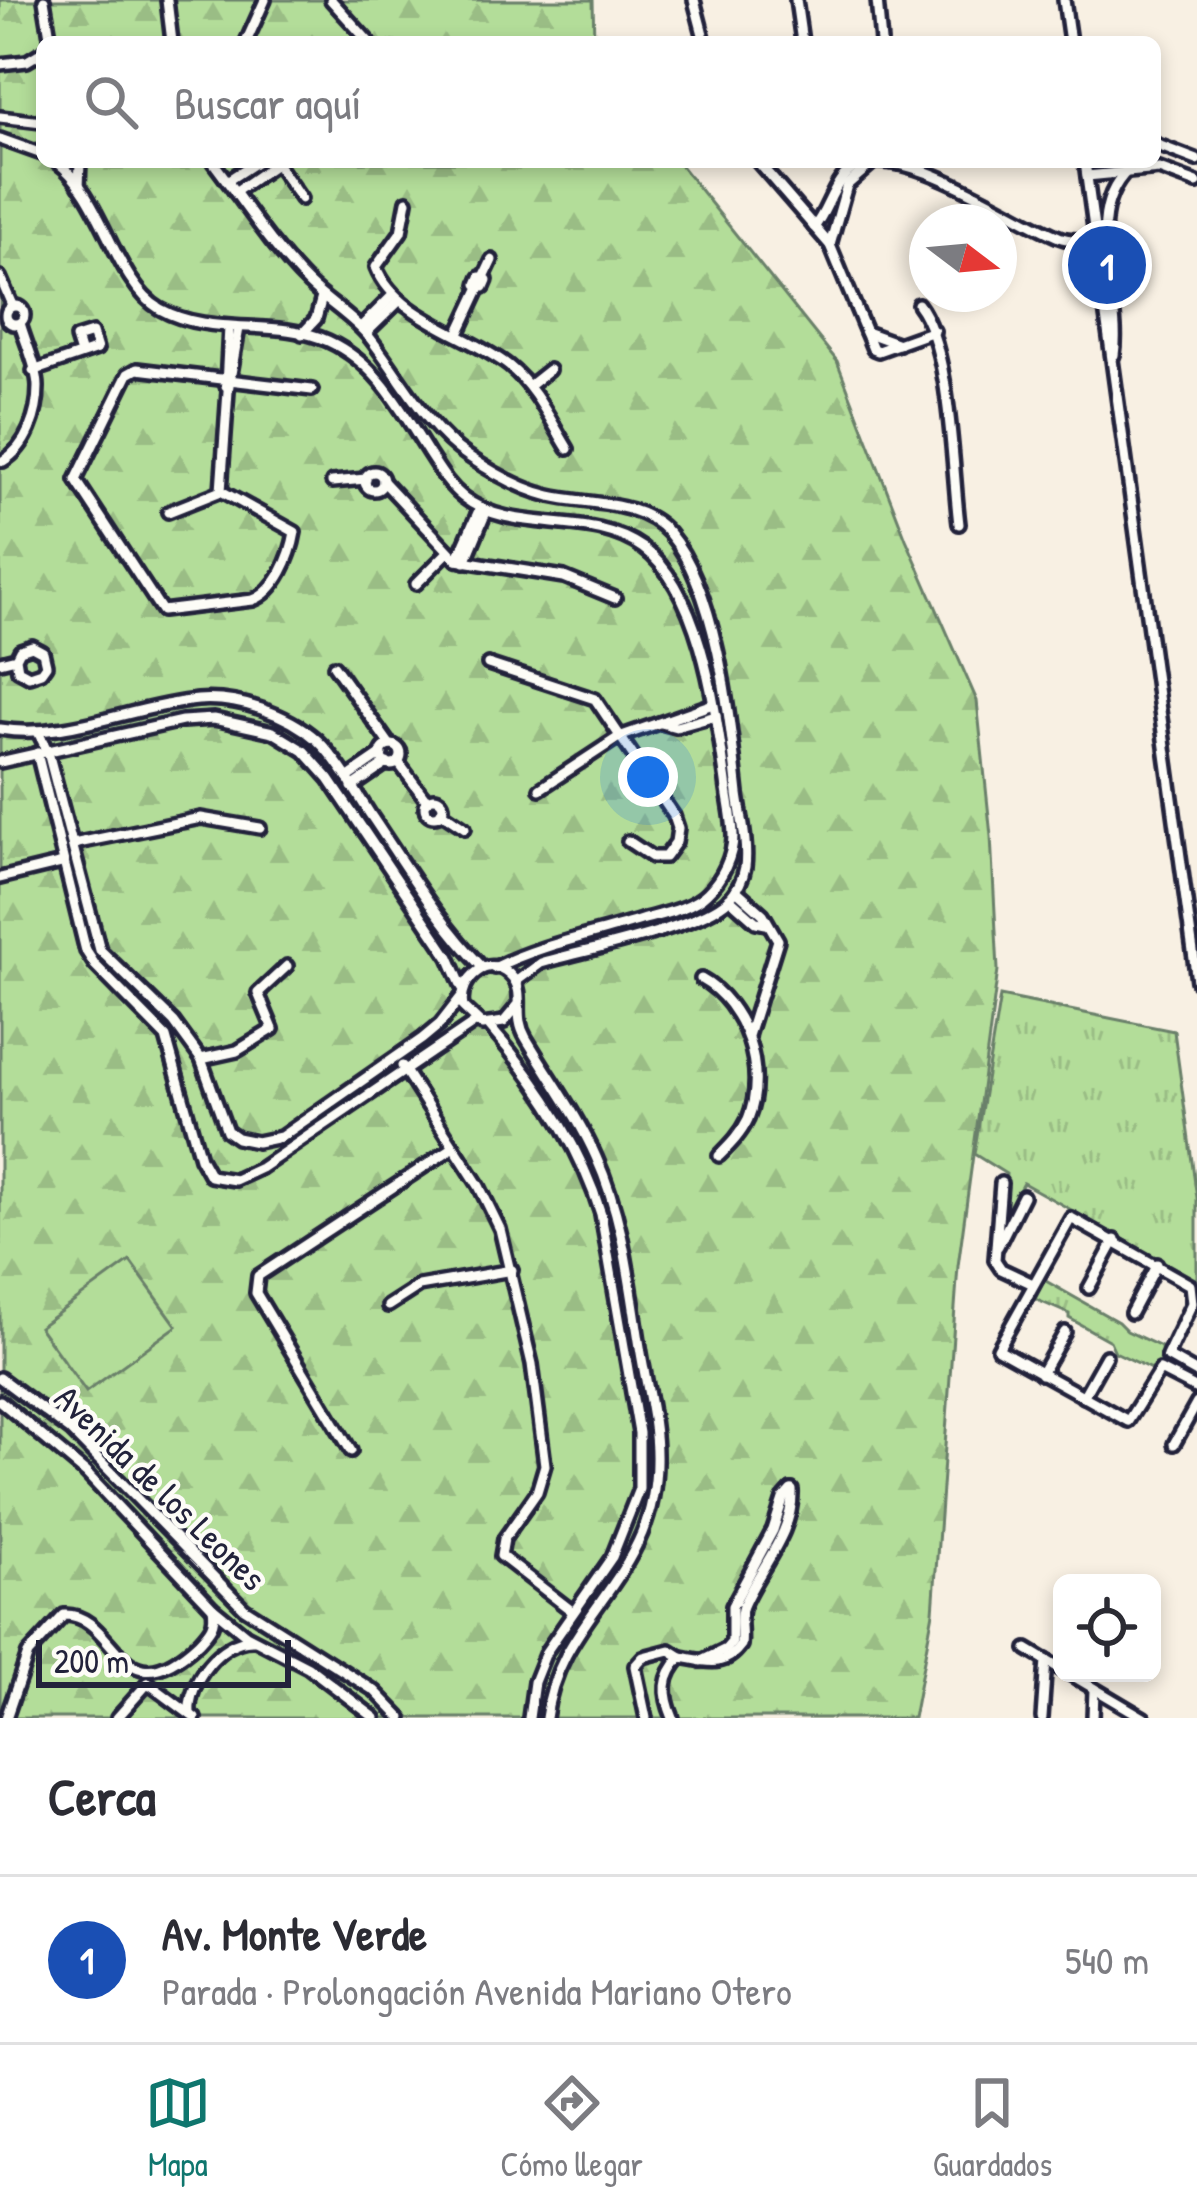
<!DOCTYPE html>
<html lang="es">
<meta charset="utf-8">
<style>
body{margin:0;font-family:"Patrick Hand",sans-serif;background:#f2f2f3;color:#2b2b33}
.controls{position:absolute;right:36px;bottom:36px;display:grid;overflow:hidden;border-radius:18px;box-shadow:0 6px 18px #0003}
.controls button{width:108px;height:108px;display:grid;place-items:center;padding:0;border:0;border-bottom:3px solid #e1e1e2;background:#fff;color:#2b2b33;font:60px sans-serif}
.compass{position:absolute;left:909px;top:204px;width:108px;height:108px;border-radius:50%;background:#fff;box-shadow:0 6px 18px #0003;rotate:106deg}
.scale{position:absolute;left:36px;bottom:30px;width:255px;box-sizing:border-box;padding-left:12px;border:6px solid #22223b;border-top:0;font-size:33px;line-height:42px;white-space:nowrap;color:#22223b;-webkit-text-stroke:9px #fdfcf7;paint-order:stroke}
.you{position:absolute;left:648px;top:777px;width:42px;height:42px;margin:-30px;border:9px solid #fff;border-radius:50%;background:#1a73e8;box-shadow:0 0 0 18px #1a73e833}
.badge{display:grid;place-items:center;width:78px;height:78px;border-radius:50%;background:#0f766e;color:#fff;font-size:39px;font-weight:700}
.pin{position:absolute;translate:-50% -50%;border:6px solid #fff;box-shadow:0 3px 12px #0006}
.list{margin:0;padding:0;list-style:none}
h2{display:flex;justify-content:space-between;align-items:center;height:156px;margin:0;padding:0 48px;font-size:51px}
h2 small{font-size:39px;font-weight:400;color:#7c7c81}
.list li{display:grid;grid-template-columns:78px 1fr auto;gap:36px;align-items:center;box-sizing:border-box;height:168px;padding:0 48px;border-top:3px solid #e1e1e2}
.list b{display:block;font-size:45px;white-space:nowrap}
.list p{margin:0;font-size:39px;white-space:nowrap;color:#7c7c81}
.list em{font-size:39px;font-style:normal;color:#7c7c81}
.icon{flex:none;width:66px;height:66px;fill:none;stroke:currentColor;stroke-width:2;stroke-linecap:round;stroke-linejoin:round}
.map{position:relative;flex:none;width:1197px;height:1718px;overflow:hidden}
.search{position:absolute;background:#fff;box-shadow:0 6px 18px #0003;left:36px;right:36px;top:36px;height:132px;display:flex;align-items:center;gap:30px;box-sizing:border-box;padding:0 42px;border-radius:18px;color:#7c7c81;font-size:45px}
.sheet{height:324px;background:#fff}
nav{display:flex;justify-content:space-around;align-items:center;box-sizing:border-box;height:168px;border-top:3px solid #e1e1e2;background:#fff;font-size:33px;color:#7c7c81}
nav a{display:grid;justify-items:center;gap:6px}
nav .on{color:#0f766e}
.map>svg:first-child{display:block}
.grass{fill:url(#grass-tufts);stroke:#6a806a;stroke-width:3}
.forest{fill:url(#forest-firs);stroke:#6a806a;stroke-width:3}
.park{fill:#b3dd99;stroke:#6a806a;stroke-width:3}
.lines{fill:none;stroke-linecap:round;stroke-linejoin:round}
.minor-casing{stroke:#22223b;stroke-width:18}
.minor{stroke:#fdfcf7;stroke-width:9}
.labels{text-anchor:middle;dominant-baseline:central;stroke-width:9;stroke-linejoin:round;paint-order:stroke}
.street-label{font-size:36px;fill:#22223b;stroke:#fdfcf7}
</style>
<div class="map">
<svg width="1197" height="1718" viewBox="0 0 1197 1718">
<defs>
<pattern id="grass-tufts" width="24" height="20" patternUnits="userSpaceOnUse" patternTransform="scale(3)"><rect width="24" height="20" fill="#b3dd99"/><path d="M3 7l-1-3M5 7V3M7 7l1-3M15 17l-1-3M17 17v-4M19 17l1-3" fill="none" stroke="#9abd85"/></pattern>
<pattern id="forest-firs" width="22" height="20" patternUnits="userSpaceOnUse" patternTransform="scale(3)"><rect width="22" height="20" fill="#b3dd99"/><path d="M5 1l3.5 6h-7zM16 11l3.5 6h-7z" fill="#9abd85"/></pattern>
</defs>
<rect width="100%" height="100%" fill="#f8f0e3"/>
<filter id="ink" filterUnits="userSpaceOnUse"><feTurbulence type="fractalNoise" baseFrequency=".00833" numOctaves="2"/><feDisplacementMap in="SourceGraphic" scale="24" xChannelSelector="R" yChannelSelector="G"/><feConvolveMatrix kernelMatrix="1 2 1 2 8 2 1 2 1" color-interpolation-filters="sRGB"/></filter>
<g filter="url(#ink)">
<!-- grass -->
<g class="grass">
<path d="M1000,996l174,35 23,167v82l-174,-97 -21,38 4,-47 -32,-20z"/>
<path d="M1044,1280l74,42 9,9 34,16 1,14 35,22 -35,-19 -9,6 -38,-18 -5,-11 -41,-23v-4l-34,-15z"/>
</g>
<!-- forest -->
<path class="forest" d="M0,0h593l1,42h-552v120h636l159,199 69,178 71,162 14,135 7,134 -40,296 -25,346 -20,106h-913z"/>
<!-- park -->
<path class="park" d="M130,1261l47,65 -91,66 -47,-65z"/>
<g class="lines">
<!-- minor casing -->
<g class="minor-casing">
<g id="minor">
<path d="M44,0l7,42"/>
<path d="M167,0l5,42"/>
<path d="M331,0l38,42"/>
<path d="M694,0l11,42"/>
<path d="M796,0l6,42"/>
<path d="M877,0l4,42"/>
<path d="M1064,0l6,42"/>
<path d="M246,42l19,-42"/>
<path d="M0,64l27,-3 15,-9"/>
<path d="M0,117l42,5"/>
<path d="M0,139l42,15"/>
<path d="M1155,144l42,16"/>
<path d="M57,162c45,32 58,121 103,147 52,29 115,8 168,32 50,23 73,69 101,113 10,15 19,31 34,43 51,40 126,12 180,51 59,43 73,166 83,234 2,18 7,37 7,54 0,20 -11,43 -26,57 -16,16 -45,21 -66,27 -48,15 -102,25 -147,48"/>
<path d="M213,162c31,41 59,85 95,121 20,20 44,33 62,55 30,38 57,91 98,118 25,17 52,33 82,40 39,9 91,4 119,37 49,58 61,187 69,261 3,23 10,50 7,73 -2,12 -8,23 -16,32 -30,29 -144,51 -188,64l-23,17 -1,5"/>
<path d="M758,162l72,83 43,104 5,2 56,-20"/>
<path d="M1085,162l112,819"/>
<path d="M276,163l25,36"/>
<path d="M1087,176l72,-7 38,14"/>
<path d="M227,181l29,-19"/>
<path d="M79,186l1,-24"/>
<path d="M235,192l36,-25"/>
<path d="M407,201l-6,31 -25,35c20,51 92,67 133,99 27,22 41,54 59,83"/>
<path d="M814,227c15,-17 20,-51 43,-61 49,-23 156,53 202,71 11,5 25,2 37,3"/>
<path d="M830,245l17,-60 24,-21"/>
<path d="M0,277l12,28"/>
<path d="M480,277l7,3 -3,7 -7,-3z"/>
<path d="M484,277l8,-17"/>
<path d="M918,304c33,43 34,164 41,220"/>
<circle cx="15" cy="315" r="9"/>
<path d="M361,327l32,-32"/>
<path d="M866,332l33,12"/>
<path d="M366,333l34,-33"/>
<path d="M302,334l14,-15 6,-22"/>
<path d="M458,334l22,-47"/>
<path d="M1114,355c9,-60 -35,-137 14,-185"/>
<path d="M33,371l64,-22 -5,-16 -16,5 5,16"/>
<path d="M530,385l19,-15"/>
<path d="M226,386l3,-59"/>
<path d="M3,461c24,-14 35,-47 35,-74 0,-19 -13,-45 -18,-64"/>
<circle cx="374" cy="481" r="9"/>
<path d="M383,481l74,79 107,17 51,21"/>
<path d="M332,482l34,-3"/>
<path d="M221,491l74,41c-4,24 -18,59 -42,68l-91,11 -86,-131 52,-106 9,-5 175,21"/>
<path d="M221,491l7,-100 11,-63"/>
<path d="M168,512l53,-21"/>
<path d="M457,560l23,-52"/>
<path d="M465,562l21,-50"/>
<path d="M416,584l32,-32"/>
<path d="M0,662l16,-4 4,-8 12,-4 11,6 3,13 -5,7 -12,4 -11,-6 -2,-12"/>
<path d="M488,664l107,35 79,117 4,12 -2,14 -11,15h-13l-24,-16"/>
<path d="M334,666l56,79"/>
<path d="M661,723l15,4 40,-11"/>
<path d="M0,729c66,11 132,-23 198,-29 39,-3 89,13 119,40 21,20 37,49 53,74 36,53 68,108 113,154"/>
<path d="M38,732l10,20 52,198 74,72 27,37 26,72 10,7 20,4 24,-5 141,-98 18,-15 21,-27"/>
<circle cx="391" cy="755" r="10"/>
<path d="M37,753l49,198 9,14 71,72 34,121 10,18 25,4 26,-12 215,-146"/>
<path d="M0,762l182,-41 32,-2 59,13 31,19 25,28 120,178 13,30"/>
<path d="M398,762l29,39"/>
<path d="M347,778l35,-24"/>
<path d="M352,787l35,-24"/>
<path d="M540,789l79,-52 94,-33"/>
<circle cx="434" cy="807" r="9"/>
<path d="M441,812l24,16"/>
<path d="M73,844l128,-26 59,10"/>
<path d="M0,878l62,-15"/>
<path d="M736,890l27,24 15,26 -30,96"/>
<path d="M729,898l27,24 10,2"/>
<path d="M701,979c44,24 67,92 47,140 -7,15 -18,26 -29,37"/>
<path d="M519,1004l-15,18 -22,3 -19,-18c-6,-28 28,-57 50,-29 13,17 -1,37 13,60 23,39 52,78 70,119 28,61 34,130 45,196 6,36 16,72 15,109 0,23 -5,50 -14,71 -29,69 -86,105 -96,185"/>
<path d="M489,1026c47,54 91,119 112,188l38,219v56l-27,68 -66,95 -12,30 -5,36"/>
<path d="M201,1059l36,-8 36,-22 -15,-36 29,-27"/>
<path d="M402,1066l77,120 21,43 32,135 13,101 -8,27 -33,47 -3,17 71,55"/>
<path d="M1001,1183l-6,77 6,9 32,15"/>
<path d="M998,1246l25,-50"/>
<path d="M1089,1288l26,-48"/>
<path d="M388,1306l31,-20 93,-16"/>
<path d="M1131,1313l26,-49"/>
<path d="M1197,1373l-30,-17 25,-53 -2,-18 -119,-67 -73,131 130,72 32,-51 37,19"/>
<path d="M1041,1374l24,-42"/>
<path d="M0,1378l71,53 173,177 131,83 26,27"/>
<path d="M1083,1397l23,-41"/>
<path d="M0,1401l86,72 127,135 33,27 62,32 67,51"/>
<path d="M1174,1444l23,-41"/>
<path d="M351,1451l-95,-158 2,-17 196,-129"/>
<path d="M1027,1649l35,21"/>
<path d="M681,1657c25,4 43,12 60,-12 2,-14 -3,-26 2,-39 16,-38 51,-73 49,-116"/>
<path d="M701,1661l25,-12 6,-7v-36l41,-76 10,-31 8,-9"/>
<path d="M1068,1673l76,45"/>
<path d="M148,1683l47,35"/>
<path d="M190,1714c-3,-31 30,-75 63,-74"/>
<path d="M6,1718l22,-64 36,-39c53,-2 54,103 135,27 11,-12 17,-18 14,-34"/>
<path d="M117,1718l31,-35"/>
<path d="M646,1718l-11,-52 8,-9 27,-7 11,7c-19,20 -18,37 -8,61"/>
<path d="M1042,1718l4,-58"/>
<path d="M1093,1718l1,-29"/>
</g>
</g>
<!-- minor -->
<use href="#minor" class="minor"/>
</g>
</g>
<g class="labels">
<!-- street labels -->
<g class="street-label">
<text transform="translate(161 1487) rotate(44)">Avenida de los Leones</text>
</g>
</g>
</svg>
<div class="controls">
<button><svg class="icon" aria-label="locate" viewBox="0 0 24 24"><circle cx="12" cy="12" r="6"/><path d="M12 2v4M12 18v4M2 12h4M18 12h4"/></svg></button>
</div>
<svg class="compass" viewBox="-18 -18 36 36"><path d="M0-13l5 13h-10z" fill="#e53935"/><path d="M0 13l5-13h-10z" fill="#7c7c81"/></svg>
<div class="scale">200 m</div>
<div class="you"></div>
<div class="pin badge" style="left:1107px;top:265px;background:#1a4fb4">1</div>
<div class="search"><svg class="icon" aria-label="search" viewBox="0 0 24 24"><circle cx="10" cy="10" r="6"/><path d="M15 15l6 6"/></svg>Buscar aquí</div>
</div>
<section class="sheet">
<h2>Cerca<small></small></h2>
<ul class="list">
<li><span class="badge" style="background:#1a4fb4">1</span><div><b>Av. Monte Verde</b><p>Parada · Prolongación Avenida Mariano Otero</p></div><em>540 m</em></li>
</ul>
</section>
<nav>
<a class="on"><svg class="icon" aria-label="map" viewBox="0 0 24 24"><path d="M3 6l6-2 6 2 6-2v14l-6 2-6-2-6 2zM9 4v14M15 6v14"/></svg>Mapa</a>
<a><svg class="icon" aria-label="directions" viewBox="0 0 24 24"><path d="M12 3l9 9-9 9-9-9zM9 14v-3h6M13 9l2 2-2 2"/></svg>Cómo llegar</a>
<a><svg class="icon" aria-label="saved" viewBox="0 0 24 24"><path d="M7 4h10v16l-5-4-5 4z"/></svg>Guardados</a>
</nav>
